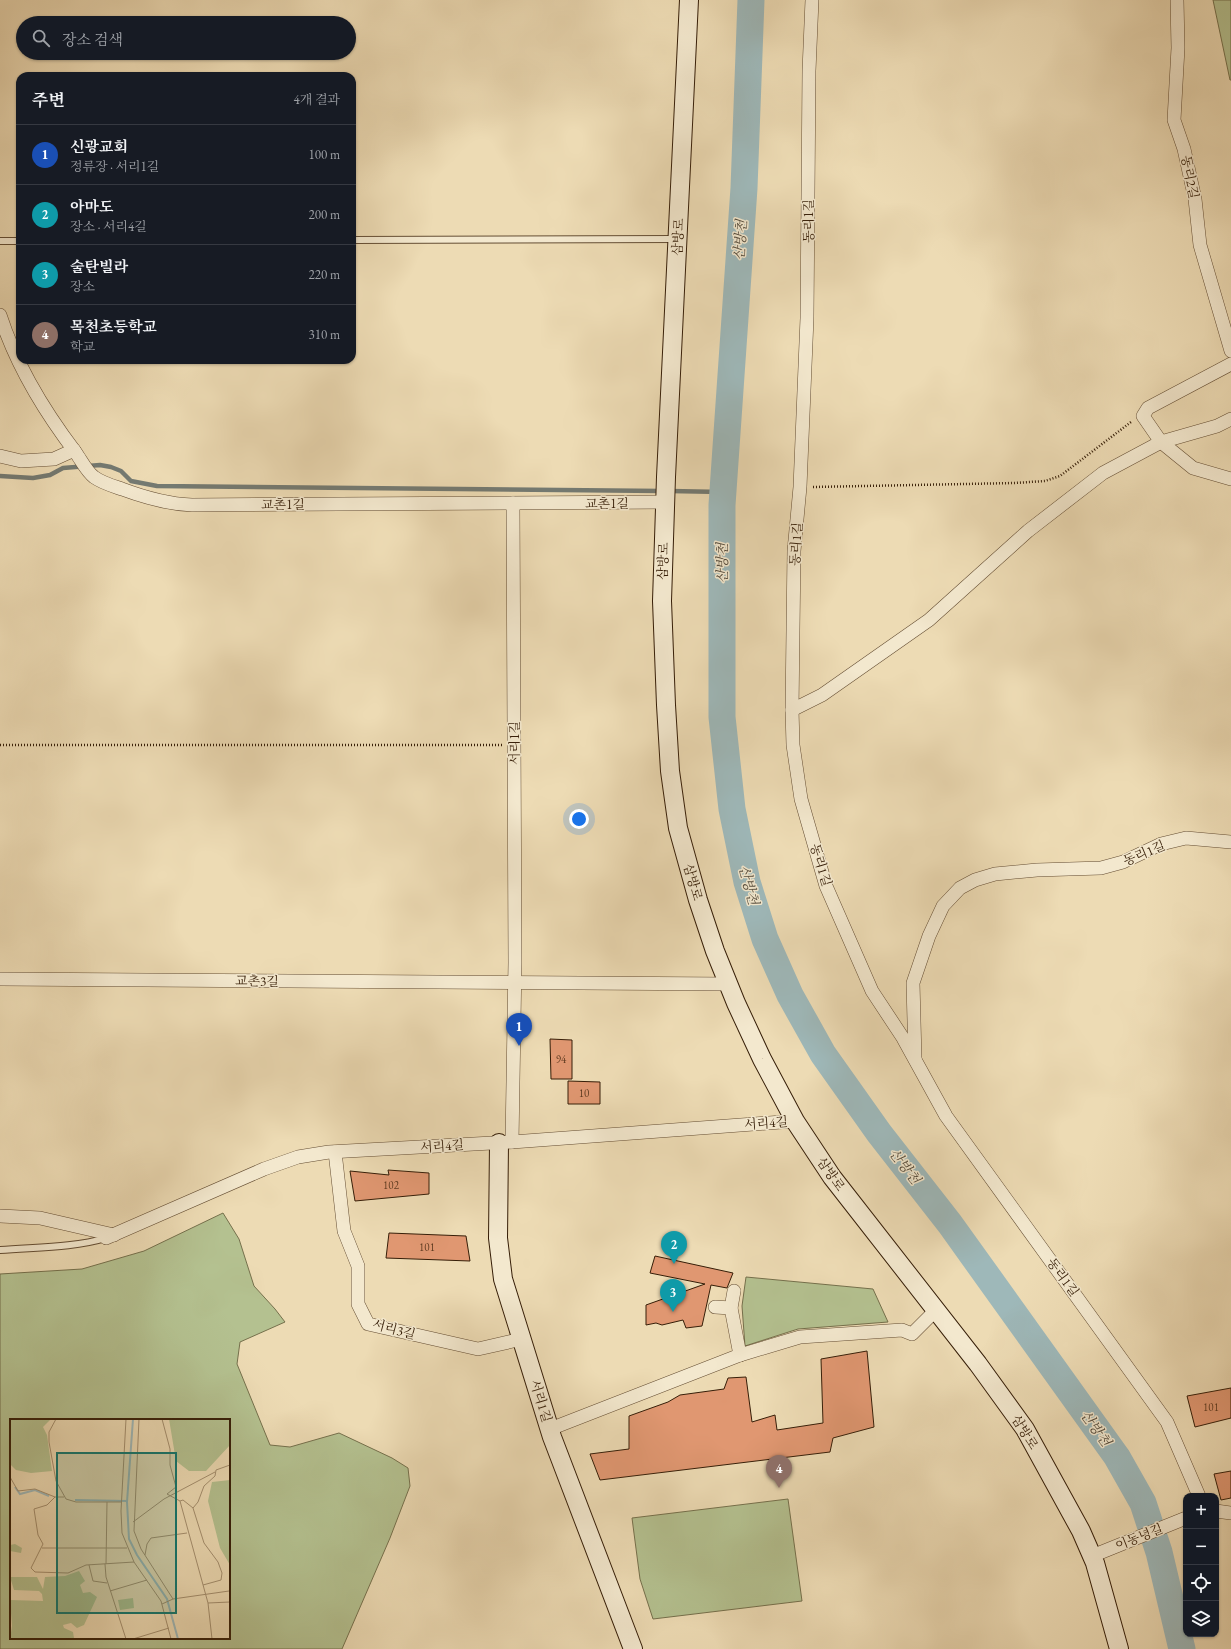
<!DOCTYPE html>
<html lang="ko">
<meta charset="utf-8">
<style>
body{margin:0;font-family:"EB Garamond","Noto Serif KR",serif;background:#242831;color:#f1f3f6}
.controls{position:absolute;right:12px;bottom:12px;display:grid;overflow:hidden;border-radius:8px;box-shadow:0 1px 3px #0004}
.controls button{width:36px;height:36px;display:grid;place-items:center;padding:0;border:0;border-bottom:1px solid #363941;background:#171b24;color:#f1f3f6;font:20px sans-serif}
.you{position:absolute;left:579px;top:819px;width:14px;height:14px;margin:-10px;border:3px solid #fff;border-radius:50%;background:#1a73e8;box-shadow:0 0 0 6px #1a73e833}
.badge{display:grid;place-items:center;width:26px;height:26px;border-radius:50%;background:#c59692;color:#fff;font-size:13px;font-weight:700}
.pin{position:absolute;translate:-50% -33px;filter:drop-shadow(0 1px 2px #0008)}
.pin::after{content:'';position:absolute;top:21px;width:14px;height:12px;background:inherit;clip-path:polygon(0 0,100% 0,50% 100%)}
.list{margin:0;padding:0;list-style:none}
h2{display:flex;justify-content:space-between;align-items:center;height:52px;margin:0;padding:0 16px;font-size:17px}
h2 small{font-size:13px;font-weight:400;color:#9ea1a6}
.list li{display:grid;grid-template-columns:26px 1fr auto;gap:12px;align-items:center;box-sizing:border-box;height:60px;padding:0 16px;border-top:1px solid #363941}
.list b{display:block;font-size:15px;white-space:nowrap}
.list p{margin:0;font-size:13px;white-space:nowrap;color:#9ea1a6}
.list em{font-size:13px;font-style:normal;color:#9ea1a6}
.icon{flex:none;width:22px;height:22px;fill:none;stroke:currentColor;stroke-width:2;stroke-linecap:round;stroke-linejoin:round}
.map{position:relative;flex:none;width:1231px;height:1649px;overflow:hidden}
.search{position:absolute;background:#171b24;box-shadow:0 1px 3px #0004;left:16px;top:16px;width:340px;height:44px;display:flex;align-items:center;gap:10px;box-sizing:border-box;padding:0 14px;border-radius:22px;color:#9ea1a6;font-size:15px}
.panel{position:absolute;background:#171b24;box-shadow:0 1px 3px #0004;left:16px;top:72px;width:340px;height:292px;border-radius:12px}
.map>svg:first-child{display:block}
.green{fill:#b4c190;stroke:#75704c;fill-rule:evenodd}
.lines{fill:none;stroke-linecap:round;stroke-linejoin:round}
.stream{stroke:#747a72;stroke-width:4.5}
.river{stroke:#9eb8b9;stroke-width:27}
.building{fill:#e09771;stroke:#361e08}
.lane-casing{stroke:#644d33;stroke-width:8}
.street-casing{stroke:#644d33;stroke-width:14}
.secondary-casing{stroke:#361e08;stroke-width:20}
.path{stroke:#361e08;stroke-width:2.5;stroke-dasharray:1 2;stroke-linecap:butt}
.lane{stroke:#f3e8ce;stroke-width:6}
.street{stroke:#f3e8ce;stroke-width:13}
.secondary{stroke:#f3e8ce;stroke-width:18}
.labels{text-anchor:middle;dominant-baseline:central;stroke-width:3;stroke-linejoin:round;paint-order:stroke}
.number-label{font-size:11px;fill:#603c22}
.street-label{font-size:13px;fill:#361e08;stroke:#f3e8ce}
.water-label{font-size:14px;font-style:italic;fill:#554c3d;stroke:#f3e8ce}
.inset-river{fill:none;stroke:#9eb8b9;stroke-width:2}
.inset-road{fill:none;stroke:#a48f6f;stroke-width:1}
.view{fill:#0f766e;fill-opacity:0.15;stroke:#0f766e;stroke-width:2}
.inset-edge{fill:none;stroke:#361e08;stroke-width:2}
</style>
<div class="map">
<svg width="1231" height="1649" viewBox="0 0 1231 1649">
<rect width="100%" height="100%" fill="#eddbb4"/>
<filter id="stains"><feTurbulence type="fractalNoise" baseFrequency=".005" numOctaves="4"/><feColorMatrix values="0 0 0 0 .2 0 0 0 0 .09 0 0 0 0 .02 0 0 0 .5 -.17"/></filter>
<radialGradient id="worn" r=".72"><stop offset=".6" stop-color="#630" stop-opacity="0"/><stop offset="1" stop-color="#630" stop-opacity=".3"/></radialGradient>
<!-- green -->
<g class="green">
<path d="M1213,0h18v80h-1z"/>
<path d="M223,1213l16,26 15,47 21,23 10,13 -45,20 -3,22 33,81 20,2 49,-14 53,25 16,10 2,18 -20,52 -48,111h-342v-375l82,-5 62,-18zM11,1420h218v218h-218z"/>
<path d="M746,1277l127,12 15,33 -90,7 -53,17 -3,-40z"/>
<path d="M788,1499l14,102 -149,18 -13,-40 -8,-61z"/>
</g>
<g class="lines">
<!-- stream -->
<g class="stream">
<path d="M0,476l33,2 17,-3 13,-7 37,-3 11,2 10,4 10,10 26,5 505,5"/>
<path d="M670,491l53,1"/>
</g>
<!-- river -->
<path class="river" d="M751,0l-7,188 -22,317v212l10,92 15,73 18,57 25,56 33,59 56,79 71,91 167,233 26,46 16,49 23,97"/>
</g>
<!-- building -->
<g class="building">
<path d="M550,1039l22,1v39h-21z"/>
<path d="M568,1081l32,1v22h-32z"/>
<path d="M388,1170l41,3v21l-74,7 -5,-30 39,4z"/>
<path d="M389,1233l77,3 4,25 -84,-3z"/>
<path d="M655,1256l78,17 -6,15 -16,-3 -9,41 -16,2 -3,-8 -21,5 -6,-2 -10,2v-20l59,-21 -55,-11z"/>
<path d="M867,1351l7,76 -41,11 -3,14 -230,28 -10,-26 39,-5v-33l39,-14 12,-7 44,-6 4,-11 18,-1 6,45 23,-7 2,15 46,-7 -2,-64z"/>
<path d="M1231,1388v30l-36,9 -8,-31z"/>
<path d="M1231,1471v27l-10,2 -7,-26z"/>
</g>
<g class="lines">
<!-- lane casing -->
<g class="lane-casing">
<g id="lane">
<path d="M352,240l324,-1"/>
<path d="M0,241h20"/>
<path d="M0,1250c35,-3 73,-2 106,-12"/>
</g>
</g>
<!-- street casing -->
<g class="street-casing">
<g id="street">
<path d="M812,0l-3,71 -2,247 -7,169 -6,64 -2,159 1,35 8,54 25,87 46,105 31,47 43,78 221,306 32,74"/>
<path d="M1177,0l1,48 -4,72 10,29 11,50 5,46 31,106"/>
<path d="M0,315c16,50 44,96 76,138 5,7 11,19 18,24 8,6 19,9 28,12 24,9 45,15 70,16l473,-3"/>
<path d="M1231,364l-83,44 -5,8 18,26 32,26 38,11"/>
<path d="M0,456l21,5 33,-2 20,-9"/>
<path d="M792,710l30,-15 107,-75 99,-89 75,-58 58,-31 56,-16 14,-7"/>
<path d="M0,979l728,5"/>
<path d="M915,1059l-2,-76 16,-47 14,-30 17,-18 15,-8 20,-6 42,-4 64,-2 22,-6 38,-18 25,-6 45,4"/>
<path d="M512,1142l3,-180 -2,-459"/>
<path d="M335,1152l9,79 14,35v38l10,20 110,25 44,-10"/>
<path d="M0,1216l40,2 74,17"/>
<path d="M106,1238l158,-69 34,-12 31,-5 183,-10 283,-21"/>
<path d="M734,1291l-3,17 9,47"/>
<path d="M715,1307l16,1"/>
<path d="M550,1429l190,-74 60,-18 102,-7 10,4 24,-24"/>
<path d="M1216,1511l15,2"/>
<path d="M1092,1556l94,-38"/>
</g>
</g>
<!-- secondary casing -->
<g class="secondary-casing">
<g id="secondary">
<path d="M689,0l-23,477 -4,124 4,104 4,66 8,57 20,72 17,51 21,52 26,56 33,62 37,56 146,187 47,65 56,102 14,32 24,86"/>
<path d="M499,1143l-1,95 5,41 49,158 81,212"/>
</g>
</g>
<!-- path -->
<g class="path">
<path d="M813,487l202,-4 30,-2 15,-5 71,-54"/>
<path d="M0,745h502"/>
</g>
<!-- lane -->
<use href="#lane" class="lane"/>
<!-- street -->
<use href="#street" class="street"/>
<!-- secondary -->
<use href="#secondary" class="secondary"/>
</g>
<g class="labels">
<!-- number labels -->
<g class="number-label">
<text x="561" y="1059">94</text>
<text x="584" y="1093">10</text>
<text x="391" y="1185">102</text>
<text x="427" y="1247">101</text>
<text x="1211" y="1407">101</text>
</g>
<!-- street labels -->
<g class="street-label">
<text transform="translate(1190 177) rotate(79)">동리2길</text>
<text transform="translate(808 221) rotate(-90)">동리1길</text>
<text transform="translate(678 237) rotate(-87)">삼방로</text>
<text x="607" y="503">교촌1길</text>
<text x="283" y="504">교촌1길</text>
<text transform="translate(796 544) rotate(-86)">동리1길</text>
<text transform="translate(663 561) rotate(-88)">삼방로</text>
<text transform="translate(514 743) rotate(-90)">서리1길</text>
<text transform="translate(1144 853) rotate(-23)">동리1길</text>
<text transform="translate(821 865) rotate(73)">동리1길</text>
<text transform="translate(693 882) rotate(74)">삼방로</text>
<text transform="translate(257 981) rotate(1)">교촌3길</text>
<text transform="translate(766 1123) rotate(-4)">서리4길</text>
<text transform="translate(442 1146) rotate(-4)">서리4길</text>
<text transform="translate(831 1174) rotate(55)">삼방로</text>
<text transform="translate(1063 1277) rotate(54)">동리1길</text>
<text transform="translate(394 1329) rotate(15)">서리3길</text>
<text transform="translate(541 1401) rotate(73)">서리1길</text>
<text transform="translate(1025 1432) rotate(58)">삼방로</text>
<text transform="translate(1139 1537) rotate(-22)">이동녕길</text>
</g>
<!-- water labels -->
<g class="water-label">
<text transform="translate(740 240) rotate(-86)">산방천</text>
<text transform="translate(722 563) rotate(-90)">산방천</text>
<text transform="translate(749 885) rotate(75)">산방천</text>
<text transform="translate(905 1166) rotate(52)">산방천</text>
<text transform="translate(1096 1428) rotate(54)">산방천</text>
</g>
</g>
<!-- overview -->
<g transform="translate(10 1419)">
<rect width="220" height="220" fill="#eddbb4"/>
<path d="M0,0h41l-8,8 4,8 5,36 -21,2 -15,-3 -6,-6zM159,0h61v26l-24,26h-17l-13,-10zM220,61v85l-10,-17 -12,-47 4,-19zM5,125l7,4 -1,5 -11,-2v-6zM69,152l6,10 -5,4 3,8 7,-1 7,5 -13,28 -7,3 -6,-5 -8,2 1,3 9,4 1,6 -64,1 2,-13 -2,-26 33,1 -1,-7 -3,-3 -25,-1 -4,-13h27l6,12 2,-12 20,-1zM123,179l1,10 -14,2 -2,-10z" fill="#b4c190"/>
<path class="inset-river" d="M123,0l-6,83 2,37 8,16 30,44 11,40M5,68l5,7 15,-4 14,6M65,81l52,1"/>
<path class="inset-road" d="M46,0l-7,13v10l7,39 10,18 10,3h45M116,0l-5,92 1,22 12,29 27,39 10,38M129,0l-5,112 7,18 32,50M152,0l8,30v16l6,22 -9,7 13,7 28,102 4,36M0,58l8,14 17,-2 20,8h9M45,78l-8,8 -13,4 4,26 5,9 -12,24 4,4 33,1M170,82l3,-1 10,8M123,103l31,-23 51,-27M32,129h85M135,136l2,-11 4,-6 36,-5M95,145l1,13 20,62M96,145l1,-62M79,146l4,16 14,2M58,154l18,-8 48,-3M193,166l18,-5 1,-7 -4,-11 -14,-19 -11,-35 5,-6 6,-16 11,-10 1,-6 14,-5M100,172l37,-11M198,184l22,-1M152,185l11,-5 56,-8M123,220l36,-11"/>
<path class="view" d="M47,34h119v160h-119z"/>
<rect width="220" height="220" class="inset-edge"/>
</g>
<rect width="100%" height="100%" filter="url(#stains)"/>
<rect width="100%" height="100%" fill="url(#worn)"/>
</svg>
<div class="controls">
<button>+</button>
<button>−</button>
<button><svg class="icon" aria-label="locate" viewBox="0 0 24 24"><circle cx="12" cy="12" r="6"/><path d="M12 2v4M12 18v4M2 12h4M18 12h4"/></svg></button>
<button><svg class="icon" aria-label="layers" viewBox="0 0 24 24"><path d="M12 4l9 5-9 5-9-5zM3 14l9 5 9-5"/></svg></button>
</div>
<div class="you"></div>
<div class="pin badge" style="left:519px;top:1046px;background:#1a4fb4">1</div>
<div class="pin badge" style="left:674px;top:1264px;background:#0f9aa8">2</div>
<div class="pin badge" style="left:673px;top:1312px;background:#0f9aa8">3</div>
<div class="pin badge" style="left:779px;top:1488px;background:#8d6e63">4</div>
<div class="search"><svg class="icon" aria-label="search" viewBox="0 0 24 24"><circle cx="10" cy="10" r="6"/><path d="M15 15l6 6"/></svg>장소 검색</div>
<section class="panel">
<h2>주변<small>4개 결과</small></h2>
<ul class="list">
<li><span class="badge" style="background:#1a4fb4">1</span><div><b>신광교회</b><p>정류장 · 서리1길</p></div><em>100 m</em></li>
<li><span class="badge" style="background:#0f9aa8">2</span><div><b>아마도</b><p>장소 · 서리4길</p></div><em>200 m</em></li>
<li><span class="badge" style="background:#0f9aa8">3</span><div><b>술탄빌라</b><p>장소</p></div><em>220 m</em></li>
<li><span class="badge" style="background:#8d6e63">4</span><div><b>목천초등학교</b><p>학교</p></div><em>310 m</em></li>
</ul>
</section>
</div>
